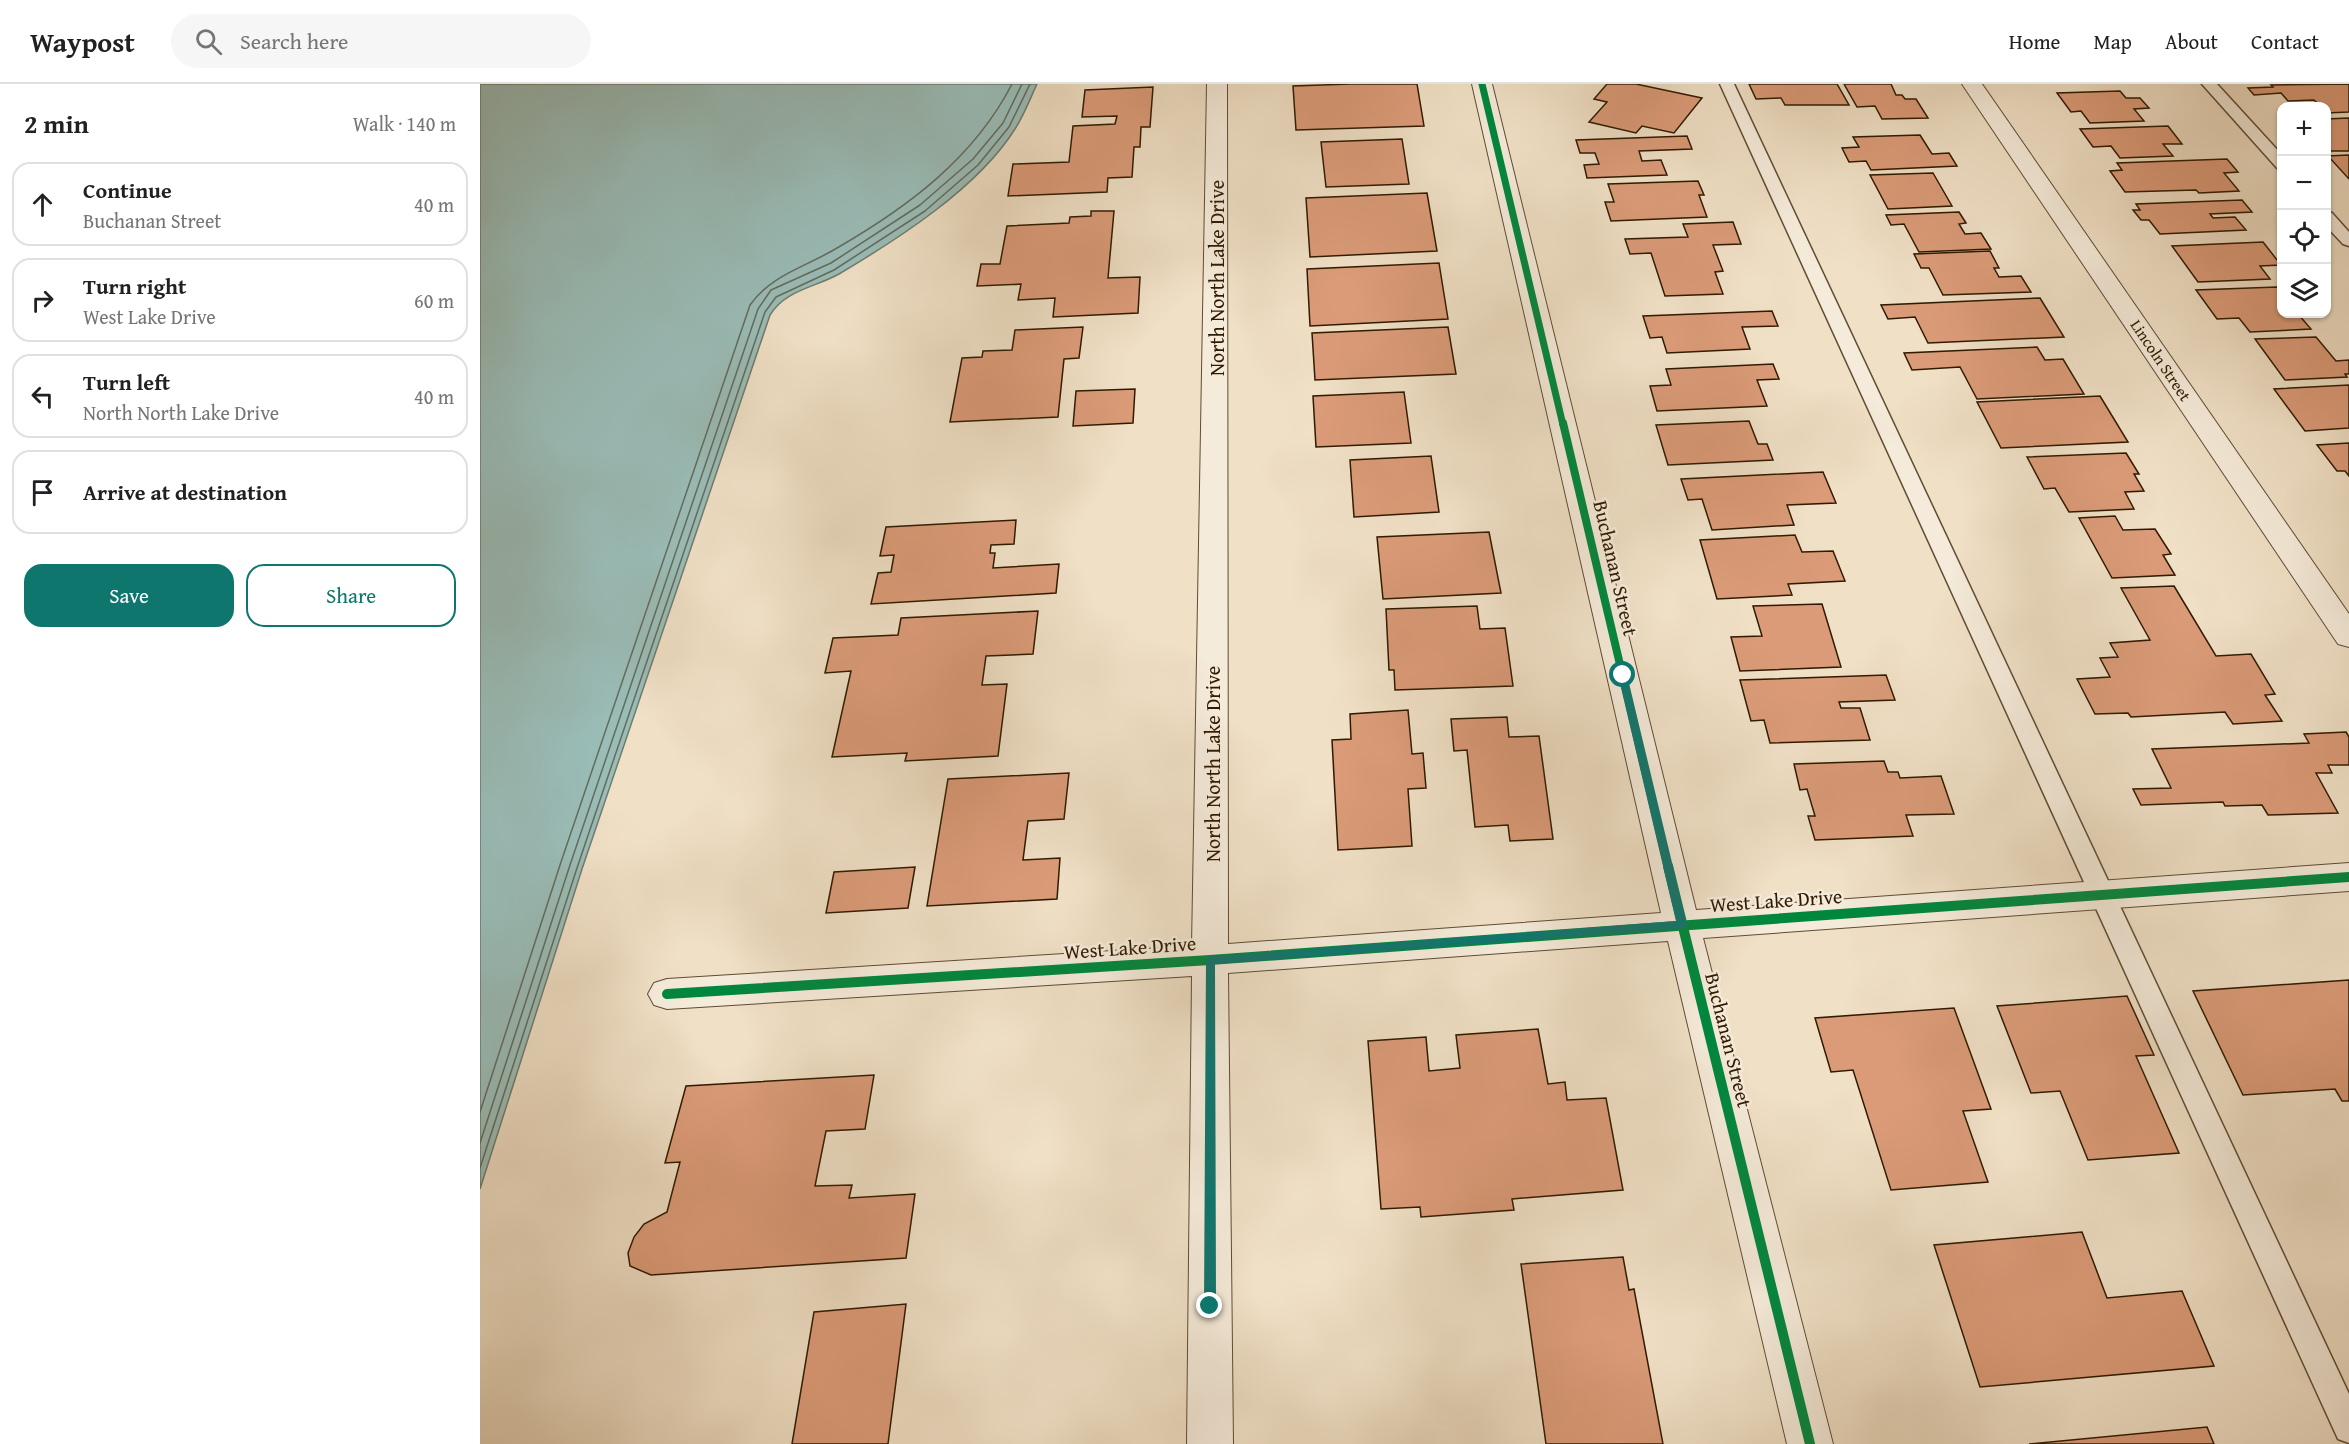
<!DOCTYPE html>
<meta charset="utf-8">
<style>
body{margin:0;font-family:"Gentium Book Plus",serif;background:#f6f6f6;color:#202124}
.controls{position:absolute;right:18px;top:18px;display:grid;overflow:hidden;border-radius:12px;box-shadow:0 2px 4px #0004}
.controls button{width:54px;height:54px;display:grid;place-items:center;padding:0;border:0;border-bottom:2px solid #e0e0e0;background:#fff;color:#202124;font:30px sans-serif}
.stop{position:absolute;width:18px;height:18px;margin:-14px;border:4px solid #0f766e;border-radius:50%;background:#fff}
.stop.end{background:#0f766e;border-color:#fff;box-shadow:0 2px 6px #0008}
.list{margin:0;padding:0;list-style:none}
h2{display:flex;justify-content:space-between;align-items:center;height:78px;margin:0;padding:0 24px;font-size:26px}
h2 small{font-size:20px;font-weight:400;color:#757577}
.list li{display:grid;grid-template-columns:39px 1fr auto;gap:18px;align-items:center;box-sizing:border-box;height:84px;margin:0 12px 12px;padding:0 12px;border:2px solid #e0e0e0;border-radius:18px}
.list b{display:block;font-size:22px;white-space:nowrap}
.list p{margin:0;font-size:20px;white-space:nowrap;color:#757577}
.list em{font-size:20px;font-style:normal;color:#757577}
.actions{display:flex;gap:12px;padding:18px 24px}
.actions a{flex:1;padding:14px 0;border:2px solid #0f766e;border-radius:18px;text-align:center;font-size:21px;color:#0f766e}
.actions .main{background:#0f766e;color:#fff}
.icon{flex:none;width:33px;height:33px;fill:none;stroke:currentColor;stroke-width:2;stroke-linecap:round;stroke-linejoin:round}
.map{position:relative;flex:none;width:1869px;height:1360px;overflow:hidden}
header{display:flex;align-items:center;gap:36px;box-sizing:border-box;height:84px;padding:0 30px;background:#fff;border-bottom:2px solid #e0e0e0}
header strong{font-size:28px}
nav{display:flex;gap:33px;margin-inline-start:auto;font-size:21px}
.search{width:420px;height:54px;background:#f6f6f6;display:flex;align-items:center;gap:15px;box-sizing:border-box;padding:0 21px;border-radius:33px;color:#757577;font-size:22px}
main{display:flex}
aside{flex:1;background:#fff}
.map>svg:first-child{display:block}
.water{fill:#9abdb8;stroke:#6f7c6e;stroke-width:1.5}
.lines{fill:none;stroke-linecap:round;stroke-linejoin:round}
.shore{stroke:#646c5c;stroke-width:1.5}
.building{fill:#db9b78;stroke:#2f1a00;stroke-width:1.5}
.service-casing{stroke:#5f4c32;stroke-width:3}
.minor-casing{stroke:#5f4c32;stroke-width:2}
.service{fill:#f5ebda;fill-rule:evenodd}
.minor{fill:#f5ebda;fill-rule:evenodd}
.cycleway-far2-casing{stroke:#f5ebda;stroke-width:10}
.cycleway-far1-casing{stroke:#f5ebda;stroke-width:12}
.cycleway-casing{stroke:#f5ebda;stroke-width:14}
.cycleway-far2{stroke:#00873e;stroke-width:7}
.cycleway-far1{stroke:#00873e;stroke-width:8}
.cycleway{stroke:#00873e;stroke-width:10}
.route{fill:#0f766e}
.labels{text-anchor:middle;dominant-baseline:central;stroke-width:5;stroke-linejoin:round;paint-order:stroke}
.far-street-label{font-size:16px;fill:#2f1a00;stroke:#f5ebda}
.street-label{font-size:20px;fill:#2f1a00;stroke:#f5ebda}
</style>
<header>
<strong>Waypost</strong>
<div class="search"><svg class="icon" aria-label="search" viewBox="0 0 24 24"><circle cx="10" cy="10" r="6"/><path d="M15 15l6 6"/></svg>Search here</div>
<nav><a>Home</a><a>Map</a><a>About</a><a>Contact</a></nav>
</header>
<main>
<aside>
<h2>2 min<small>Walk · 140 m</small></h2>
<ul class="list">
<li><svg class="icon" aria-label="ahead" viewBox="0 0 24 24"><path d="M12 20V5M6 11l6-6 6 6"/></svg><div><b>Continue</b><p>Buchanan Street</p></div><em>40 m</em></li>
<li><svg class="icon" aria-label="right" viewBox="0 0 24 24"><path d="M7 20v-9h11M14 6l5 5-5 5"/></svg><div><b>Turn right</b><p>West Lake Drive</p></div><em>60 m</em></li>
<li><svg class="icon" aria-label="left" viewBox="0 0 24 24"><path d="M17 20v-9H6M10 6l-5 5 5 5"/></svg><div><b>Turn left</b><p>North North Lake Drive</p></div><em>40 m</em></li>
<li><svg class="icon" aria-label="arrive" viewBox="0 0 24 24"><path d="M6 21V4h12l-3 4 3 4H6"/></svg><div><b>Arrive at destination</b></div></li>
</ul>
<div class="actions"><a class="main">Save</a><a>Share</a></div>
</aside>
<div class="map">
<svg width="1869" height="1360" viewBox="0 0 1869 1360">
<rect width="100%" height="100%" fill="#f0e0c6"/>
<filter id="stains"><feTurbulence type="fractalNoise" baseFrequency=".00333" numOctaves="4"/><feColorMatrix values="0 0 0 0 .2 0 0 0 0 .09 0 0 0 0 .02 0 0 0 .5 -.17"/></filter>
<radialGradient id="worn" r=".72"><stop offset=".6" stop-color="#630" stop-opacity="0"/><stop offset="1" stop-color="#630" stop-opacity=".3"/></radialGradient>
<!-- water -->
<path class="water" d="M0,0h557c-7,15 -13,31 -22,45 -37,59 -117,110 -176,145 -23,13 -54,16 -69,41l-188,554 -102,320z"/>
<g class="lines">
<!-- shore -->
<g class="shore">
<path d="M0,1028l81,-250 189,-557c22,-31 56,-38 87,-57 71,-41 137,-90 175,-164"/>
<path d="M0,1059l90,-278 188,-556 13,-19 60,-27 89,-58 53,-46 30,-36 19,-39"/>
<path d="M0,1084l97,-300 188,-556 11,-15 58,-27 91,-59 53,-46 31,-38 21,-43"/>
</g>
</g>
<!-- building -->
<g class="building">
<path d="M871,0h66l7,42 -128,4 -3,-44z"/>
<path d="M1127,0h29l66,14 -28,35 -32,-7 -6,7 -47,-11 18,-20 -13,-3z"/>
<path d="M1269,0h88l12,21h-64l-4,-7 -25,1z"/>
<path d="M1364,0h47l5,11h6l3,4h11l12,19 -46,1 -7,-13 -18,1z"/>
<path d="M1869,0v28l-23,1v-7h-6l-6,-6 -26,1 -7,-8 -27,2 -6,-7 25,-1 -2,-2z"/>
<path d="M673,3l-3,40h-9l-1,20h-6l-2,30 -24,1 -1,14 -99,4 5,-32 56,-2 4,-36 42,-2 2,-8 -35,1 3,-27z"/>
<path d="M1640,7l6,7h14l9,10 -15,1 10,12 -54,2 -9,-12 -10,1 -14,-19z"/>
<path d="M1869,34v33h-23v-32z"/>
<path d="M1688,42l14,18h-19l10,12 -53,2 -9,-12 -18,1 -13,-18z"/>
<path d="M1440,51l12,19 17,-1 8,13 -86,4 -5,-9 -17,1 -7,-14 17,-1 -6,-10z"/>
<path d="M1207,52l5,13 -53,2 3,10 19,-1 6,15 -80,3 -3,-13 15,-1 -4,-11h-15l-4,-13z"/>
<path d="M922,55l7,45 -83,3 -5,-45z"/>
<path d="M1869,71v24l-21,-23z"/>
<path d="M1747,75l11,13 -14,1 15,18 -40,2 -3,-3 -71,2 -15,-21 12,-1 -5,-7z"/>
<path d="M1453,89l19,33 -64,3 -18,-34z"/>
<path d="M1218,97l6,14h-5l8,22 -96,4 -6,-19h9l-6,-18z"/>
<path d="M947,109l10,58 -127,6 -4,-59z"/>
<path d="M1762,116l10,12 -42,2 3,4 22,-1 11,13 -86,4 -11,-14h-8l-8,-10h7l-4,-6z"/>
<path d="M611,127h23l-6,67 32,-1 -2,36 -85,4 2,-19 -37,2 3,-16 -44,2 4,-22h19l7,-38 62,-3 1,-6 21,-1z"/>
<path d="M1479,128l7,11 -7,1 6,10 16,-1 10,16 -72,3 -15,-28 -13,1 -5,-10z"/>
<path d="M1253,138l8,22 -28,1 10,26 -8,1 8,22 -58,2 -14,-43 -21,1 -5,-15 63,-2 -5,-13z"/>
<path d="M1783,158l18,23 -21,1 10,13 -72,3 -26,-36z"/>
<path d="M1510,167l9,17h-5l5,9 22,-1 10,16 -88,3 -14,-27h-8l-7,-14z"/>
<path d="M959,179l9,56 -138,7 -3,-57z"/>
<path d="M1797,203l5,5v22h16l13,15 -61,3 -11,-14 -22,1 -21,-29z"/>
<path d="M1560,214l24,39 -136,6 -13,-26 -27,2 -7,-14z"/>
<path d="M1292,227l6,15 -36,1 8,22 -83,4 -5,-16 -12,1 -7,-22z"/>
<path d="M603,243l-4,31 -15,1 -6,58 -108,5 12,-64 20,-1 1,-6 29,-1 3,-20z"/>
<path d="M968,243l8,47 -141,6 -3,-47z"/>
<path d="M1836,253l20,24 13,-1v14h-4l2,3 -62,3 -30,-41z"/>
<path d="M1557,263l8,13 18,-1 21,35 -107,5 -17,-32 -48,3 -8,-17z"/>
<path d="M1293,280l6,15 -22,1 10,26 -110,5 -7,-25 21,-1 -5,-16z"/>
<path d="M1869,301v43l-44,3 -31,-42z"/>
<path d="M655,305l-2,34 -60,3 3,-35z"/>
<path d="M924,308l7,51 -95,4 -3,-51z"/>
<path d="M1620,312l28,46 -127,6 -24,-46z"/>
<path d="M1269,337l9,23h9l6,16 -105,5 -12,-40z"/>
<path d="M1869,359v33l-4,-5h-8l-20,-26z"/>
<path d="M1646,369l13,21h-5l10,17 -19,1 9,17 -65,3 -14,-24 -11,1 -17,-32z"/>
<path d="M951,372l8,56 -85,5 -4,-57z"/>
<path d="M1343,388l13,31 -49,2 7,20 -82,5 -10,-31 -14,1 -7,-21z"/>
<path d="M1635,432l8,14 32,-1 16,25 -8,1 12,20 -63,3 -33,-60z"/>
<path d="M536,436l-2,24 -23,1 -1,8h5l-2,15 66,-4 -3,29 -185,11 7,-31 13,-1 3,-17 -14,1 6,-29z"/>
<path d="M1009,448l12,61 -118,6 -6,-62z"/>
<path d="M1315,451l7,17 31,-1 12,30 -57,3 4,11 -75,4 -17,-59z"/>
<path d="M1694,502l42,70 35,-2 24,40 -10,1 17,26 -49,3 -8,-12 -94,5 -3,-4 -33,1 -18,-35 33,-2 -10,-19 18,-1 -8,-14 40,-3 -29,-52z"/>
<path d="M1342,520l19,63 -101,4 -9,-34 31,-1 -9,-30z"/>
<path d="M997,522l3,23 25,-1 8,58 -118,4 -1,-20h-5l-3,-61z"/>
<path d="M558,527l-5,43 -47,2 -4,29 25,-1 -9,72 -93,5 2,-8 -75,4 19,-86 -26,2 8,-35 65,-3 3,-17z"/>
<path d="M1406,591l9,25 -56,2 2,6h19l10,32 -100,3 -6,-23 -13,1 -11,-41z"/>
<path d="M928,626l4,44 11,-1 3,35 -18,1 4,57 -74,4 -6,-110 19,-1 -1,-25z"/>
<path d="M1027,633l2,20 30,-1 14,103 -43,2 -2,-16 -33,2 -8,-77 -13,1 -3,-32z"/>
<path d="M1866,648l3,5v28h-21l4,8h-16l22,40 -70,2 -6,-10 -37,1 -2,-4 -82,3 -8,-16 38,-1 -19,-39 157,-6 -5,-9z"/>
<path d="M1404,677l4,11h10l2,6 41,-2 13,38 -48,1 7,21 -98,4 -7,-24h7l-8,-27 -7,1 -6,-26z"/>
<path d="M589,689l-5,46 -36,2 -5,39 37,-2 -3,41 -130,7 21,-127z"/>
<path d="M435,783l-7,41 -82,5 8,-41z"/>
<path d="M1869,896v121h-7l-7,-12 -92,6 -50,-104z"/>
<path d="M1647,912l27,59 -18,1 43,97 -91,7 -28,-69 -29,2 -34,-87z"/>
<path d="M1474,924l37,101 -28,2 25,71 -97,8 -38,-120 -22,2 -16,-54z"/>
<path d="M1058,945l10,55 17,-2 2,18 39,-2 17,92 -111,9 2,11 -93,7 -1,-10 -39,2 -13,-168 58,-4 3,34 31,-3 -4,-33z"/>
<path d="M394,991l-9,54 -39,2 -11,55 37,-1 -3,13 66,-4 -9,64 -255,17 -21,-9 -2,-13 6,-16 10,-13 23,-12 13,-50 -15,1 21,-77z"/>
<path d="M1602,1148l25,66 75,-7 32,75 -234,21 -46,-142z"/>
<path d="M1143,1173l6,33 5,-1 29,155h-117l-25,-180z"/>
<path d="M426,1220l-18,140h-96l22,-132z"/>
<path d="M1727,1343l7,17h-185z"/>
</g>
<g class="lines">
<!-- service casing -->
<g class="service-casing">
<g id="service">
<path d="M1240,0h14l615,1310v49l-11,-4z"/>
<path d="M1722,0h15l65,71v14l-5,-1z"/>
<path d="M1846,127l6,2 17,19v14l-6,-2 -17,-18z"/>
</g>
</g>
<!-- minor casing -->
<g class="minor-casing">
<g id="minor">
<path d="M727,0h20l1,860 433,-31 -189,-829h20l204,826 653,-47v28l-646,47 130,506h-46l-119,-503 -440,32 5,471h-46l5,-468 -525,33 -13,-4 -6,-11 6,-11 13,-4 525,-33z"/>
<path d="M1482,0h20l367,530v33l-11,-3z"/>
</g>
</g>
<!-- service -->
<use href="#service" class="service"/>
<!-- minor -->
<use href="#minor" class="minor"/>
<!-- cycleway-far2 casing -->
<g class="cycleway-far2-casing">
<path id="cycleway-far2" d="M1002,0l81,341"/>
</g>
<!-- cycleway-far1 casing -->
<g class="cycleway-far1-casing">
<path id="cycleway-far1" d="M1083,339l105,445"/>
</g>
<!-- cycleway casing -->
<g class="cycleway-casing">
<g id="cycleway">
<path d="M1188,782l142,578"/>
<path d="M187,910l543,-34 1139,-83"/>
</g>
</g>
<!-- cycleway-far2 -->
<use href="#cycleway-far2" class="cycleway-far2"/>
<!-- cycleway-far1 -->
<use href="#cycleway-far1" class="cycleway-far1"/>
<!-- cycleway -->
<use href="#cycleway" class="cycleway"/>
</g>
<!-- route -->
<path class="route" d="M1143,588l4,3 60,250 -1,3 -471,36 1,342 -1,4 -5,2 -4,-2 -2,-4 2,-349 470,-36 -58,-246z"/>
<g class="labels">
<!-- far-street labels -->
<g class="far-street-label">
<text transform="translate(1681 276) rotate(56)">Lincoln Street</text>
</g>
<!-- street labels -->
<g class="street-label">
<text transform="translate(736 194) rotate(-90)">North North Lake Drive</text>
<text transform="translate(1136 484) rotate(77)">Buchanan Street</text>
<text transform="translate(732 680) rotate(-90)">North North Lake Drive</text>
<text transform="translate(1296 816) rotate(-4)">West Lake Drive</text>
<text transform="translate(650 863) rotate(-4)">West Lake Drive</text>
<text transform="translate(1249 956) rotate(76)">Buchanan Street</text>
</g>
</g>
<rect width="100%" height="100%" filter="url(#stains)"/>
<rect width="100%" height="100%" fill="url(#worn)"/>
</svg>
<div class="controls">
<button>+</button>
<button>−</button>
<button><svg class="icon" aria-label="locate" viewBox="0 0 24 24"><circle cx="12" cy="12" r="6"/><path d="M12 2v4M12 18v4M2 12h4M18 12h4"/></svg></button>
<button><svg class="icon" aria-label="layers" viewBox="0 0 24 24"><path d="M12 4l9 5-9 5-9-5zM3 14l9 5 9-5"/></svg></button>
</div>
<div class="stop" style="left:1143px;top:591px"></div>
<div class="stop end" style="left:730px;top:1222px"></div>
</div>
</main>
